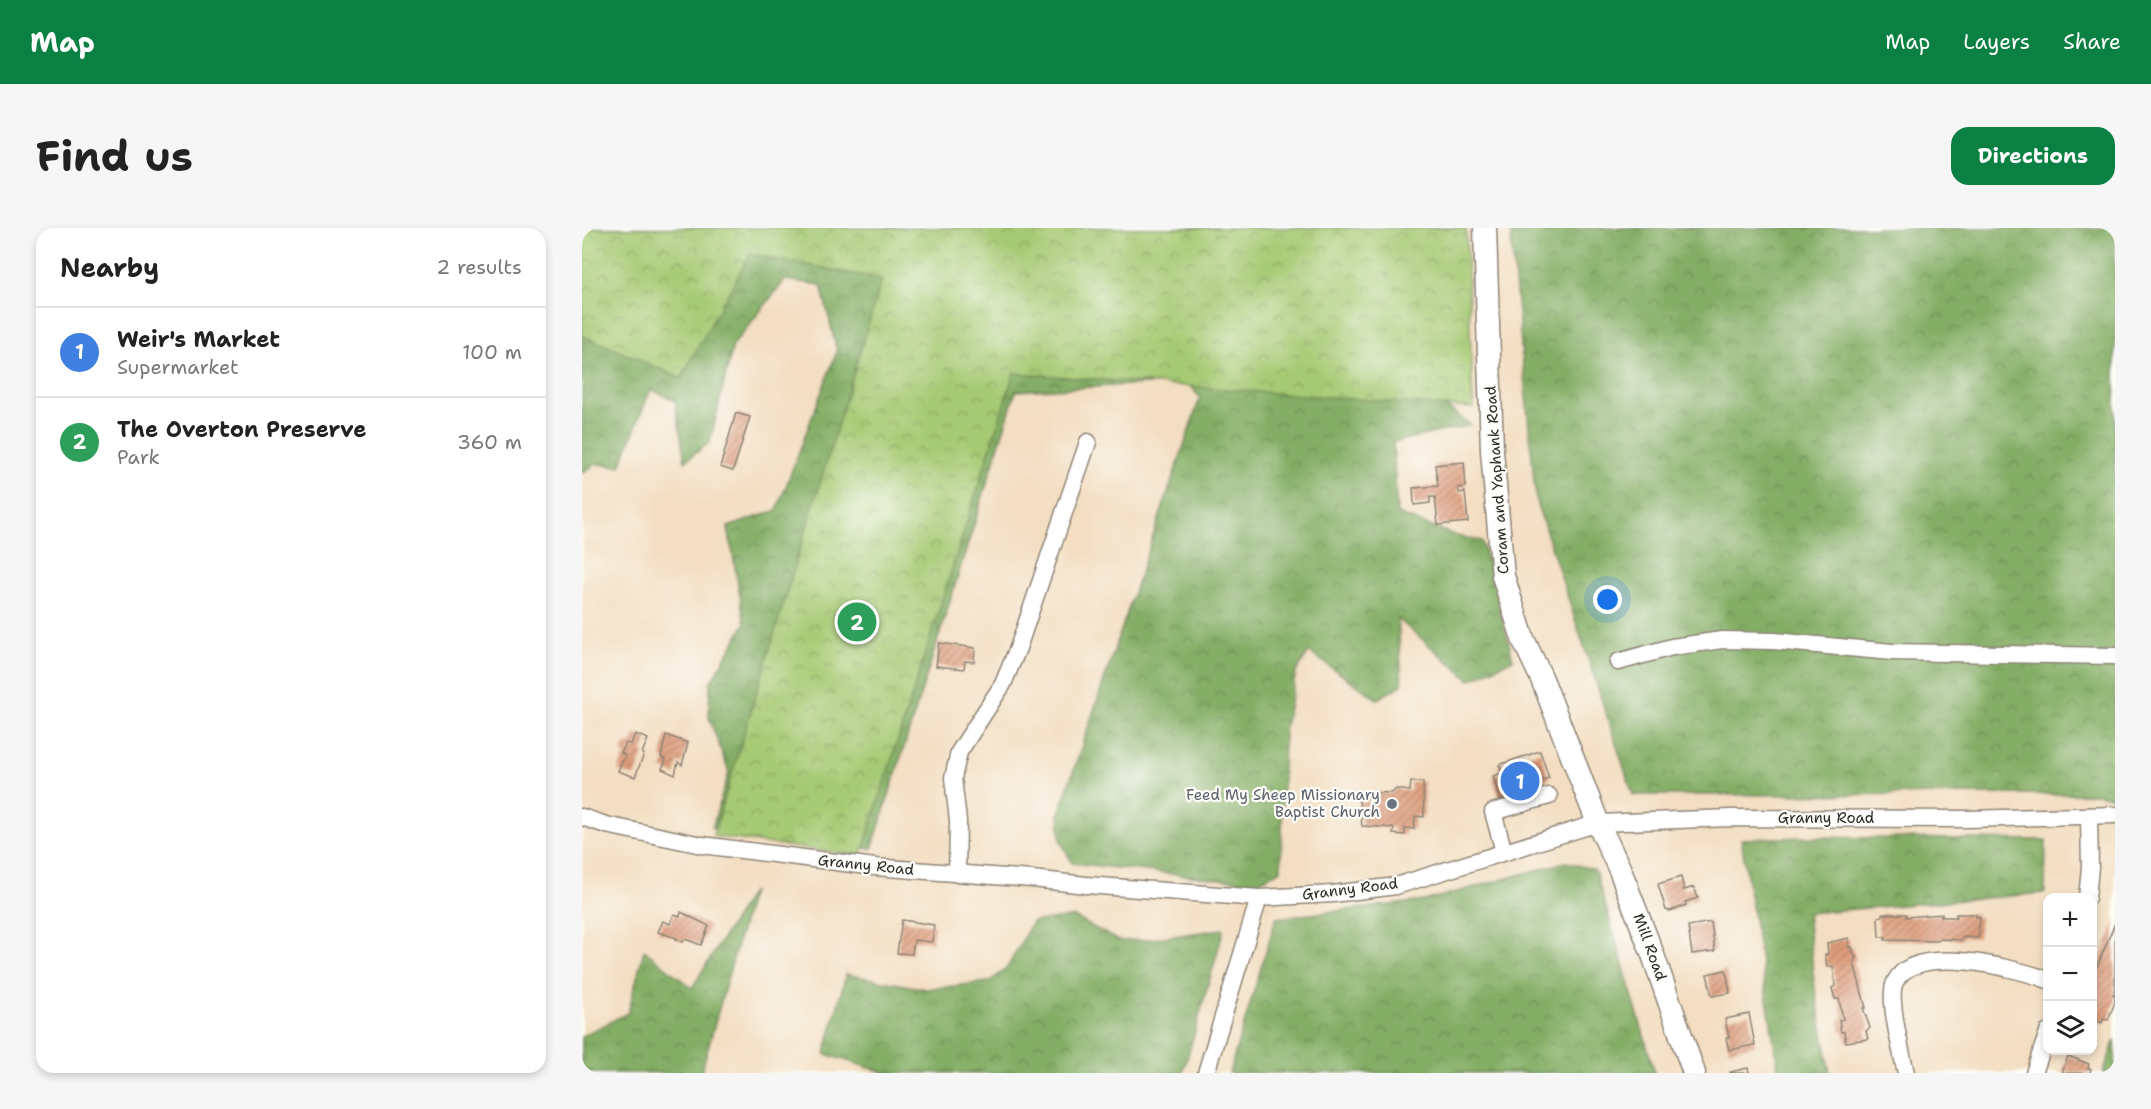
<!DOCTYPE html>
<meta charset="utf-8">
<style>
body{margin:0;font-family:"Shantell Sans",sans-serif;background:#f6f6f6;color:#222}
.controls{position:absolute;right:18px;bottom:18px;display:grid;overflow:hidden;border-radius:12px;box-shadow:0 3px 9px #0003}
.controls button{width:54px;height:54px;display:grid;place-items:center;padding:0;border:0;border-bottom:2px solid #e0e0e0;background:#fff;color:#222;font:30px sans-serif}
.you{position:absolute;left:1026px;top:372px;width:21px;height:21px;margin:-15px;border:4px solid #fff;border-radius:50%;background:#1a73e8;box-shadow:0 0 0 9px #1a73e833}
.badge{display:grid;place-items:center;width:39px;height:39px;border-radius:50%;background:#0b8043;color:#fff;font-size:20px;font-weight:700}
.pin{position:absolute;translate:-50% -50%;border:3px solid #fff;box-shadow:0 2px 6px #0006}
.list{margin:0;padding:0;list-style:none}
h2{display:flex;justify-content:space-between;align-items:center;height:78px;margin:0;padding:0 24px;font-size:26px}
h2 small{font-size:20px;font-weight:400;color:#767676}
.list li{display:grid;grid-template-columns:39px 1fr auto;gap:18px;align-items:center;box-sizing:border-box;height:90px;padding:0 24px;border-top:2px solid #e0e0e0}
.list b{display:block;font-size:22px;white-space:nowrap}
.list p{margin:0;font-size:20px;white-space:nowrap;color:#767676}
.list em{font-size:20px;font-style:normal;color:#767676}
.icon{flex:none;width:33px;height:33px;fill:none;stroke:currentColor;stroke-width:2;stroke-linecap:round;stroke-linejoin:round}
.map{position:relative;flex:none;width:1533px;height:845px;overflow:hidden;border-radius:18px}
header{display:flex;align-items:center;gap:36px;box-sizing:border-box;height:84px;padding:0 30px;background:#0b8043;color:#fff}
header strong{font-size:28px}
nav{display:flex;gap:33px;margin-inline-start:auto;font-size:21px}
.intro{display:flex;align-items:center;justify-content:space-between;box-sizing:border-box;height:144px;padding:0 36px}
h1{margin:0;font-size:42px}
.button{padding:15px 27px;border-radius:18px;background:#0b8043;color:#fff;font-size:21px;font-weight:700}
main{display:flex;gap:36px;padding:0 36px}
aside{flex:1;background:#fff;border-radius:18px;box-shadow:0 3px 9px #0003}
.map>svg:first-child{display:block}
.forest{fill:url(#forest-crowns);stroke:#586c48;stroke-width:1.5}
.park{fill:url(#park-crowns);stroke:#687a4f;stroke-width:1.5}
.building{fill:url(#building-hatch)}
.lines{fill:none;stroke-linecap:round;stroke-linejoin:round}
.minor-casing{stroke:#8f8476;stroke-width:19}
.major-casing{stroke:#8f8476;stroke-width:25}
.minor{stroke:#fff;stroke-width:16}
.major{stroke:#fff;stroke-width:22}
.worship-dot{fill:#6b7280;stroke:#fdfcf7;stroke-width:2}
.labels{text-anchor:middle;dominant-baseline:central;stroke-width:4.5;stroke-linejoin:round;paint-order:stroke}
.street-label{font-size:15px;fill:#2b2b2b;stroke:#fdfcf7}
.worship-label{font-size:15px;fill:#5b616d;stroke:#fdfcf7;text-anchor:end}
</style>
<header>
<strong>Map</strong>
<nav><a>Map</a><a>Layers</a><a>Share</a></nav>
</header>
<div class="intro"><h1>Find us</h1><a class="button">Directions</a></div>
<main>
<aside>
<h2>Nearby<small>2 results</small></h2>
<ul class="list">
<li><span class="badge" style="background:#3f7fe0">1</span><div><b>Weir's Market</b><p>Supermarket</p></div><em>100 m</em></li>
<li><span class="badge" style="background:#2e9e5b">2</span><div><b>The Overton Preserve</b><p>Park</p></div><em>360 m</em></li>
</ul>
</aside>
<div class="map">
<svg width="1533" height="845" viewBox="0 0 1533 845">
<defs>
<pattern id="forest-crowns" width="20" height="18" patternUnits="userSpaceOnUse" patternTransform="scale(1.5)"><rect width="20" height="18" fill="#84ae65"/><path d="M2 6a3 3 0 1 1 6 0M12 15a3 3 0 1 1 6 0" fill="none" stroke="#6c8e53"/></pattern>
<pattern id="park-crowns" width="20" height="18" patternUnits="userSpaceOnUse" patternTransform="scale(1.5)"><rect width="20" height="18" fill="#a6ca73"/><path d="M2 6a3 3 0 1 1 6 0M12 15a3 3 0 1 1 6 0" fill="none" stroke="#87a45f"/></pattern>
<pattern id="building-hatch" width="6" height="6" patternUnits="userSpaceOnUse" patternTransform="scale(1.5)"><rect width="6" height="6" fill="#de9c7b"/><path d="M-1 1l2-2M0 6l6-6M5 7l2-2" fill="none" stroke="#b47f65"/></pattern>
</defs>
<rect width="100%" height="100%" fill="#fdfcf7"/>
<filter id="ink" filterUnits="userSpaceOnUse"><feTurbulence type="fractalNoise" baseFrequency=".0167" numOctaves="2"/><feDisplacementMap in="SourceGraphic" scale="12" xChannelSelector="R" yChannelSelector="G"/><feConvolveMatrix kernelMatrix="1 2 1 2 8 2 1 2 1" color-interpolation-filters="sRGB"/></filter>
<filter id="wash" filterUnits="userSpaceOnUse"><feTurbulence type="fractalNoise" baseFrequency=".008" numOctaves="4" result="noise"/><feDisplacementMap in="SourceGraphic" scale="24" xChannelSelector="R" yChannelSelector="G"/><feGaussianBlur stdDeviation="1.35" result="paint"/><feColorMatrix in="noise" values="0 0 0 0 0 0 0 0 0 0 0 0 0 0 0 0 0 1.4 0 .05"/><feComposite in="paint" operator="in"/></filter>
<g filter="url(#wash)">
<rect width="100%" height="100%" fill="#f3dec1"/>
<!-- forest -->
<g class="forest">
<path d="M0,0h766l98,178 25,19 -78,17 4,72 60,22 25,5 31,118 -43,21 -72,-61 4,66 -25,14 -68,-47 -13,20 -12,60 -3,138 -25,13 -184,-20 -11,-22 -2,-28 141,-415 -12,-16 -172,9 -144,458 -160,-21 17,-56 -20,-54 1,-35 35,-59 -17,-97 49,-17 60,-159 -16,-66 -36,-5 -52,65 -23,97 -25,19 -10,-60 -24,-12 -31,77 -25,-2 -13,9z"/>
<path d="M928,0h605v569l-18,-3 -464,1 -97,-294z"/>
<path d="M1225,609l239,3 -1,53 -238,20 8,76 15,84h-51l-38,-234z"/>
<path d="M984,634l29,8 60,203h-426l47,-155 148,-17z"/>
<path d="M170,663l-51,182h-119v-37l46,-23 16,-63 48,38z"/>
<path d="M492,689l45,24 24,-1 81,-11 -41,144h-297l-61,-19 21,-80 80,15 63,-7 18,-14 25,-46z"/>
<path d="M1533,812v33h-12z"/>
</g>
<!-- park -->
<path class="park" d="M0,0h884l7,180 -459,-35 -153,483 -148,-20 169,-557 -132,-25 -69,124 -99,-43z"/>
<g id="blocks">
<!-- building -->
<g class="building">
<path d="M154,185l14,4 -17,54 -13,-4z"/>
<path d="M882,234l2,25 -8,1 1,5 6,-1 3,30 -30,3 -3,-28h-5v6l-16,2 -1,-17 25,-2 -3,-21z"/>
<path d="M357,415l36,5 -1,14 -9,-1 -1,8 -28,-3z"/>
<path d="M53,506l13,5 -6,14 2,1 -9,23 -17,-6 7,-16 -4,-2 5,-10 5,1z"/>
<path d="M84,507l22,8 -6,22 -4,-3 -3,13 -13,-6 4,-9 -5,-3z"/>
<path d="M958,523l9,27 -41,13 1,6 -9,3 -7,-24 9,-3 -3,-8z"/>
<path d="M829,554h12l1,35 -9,-1 -1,13 -9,-1v7l-12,-1 1,-6 -32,-2 -4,-34 34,1 4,-4 14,2z"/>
<path d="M1099,649l3,13 10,-3 4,11 -13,4 1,3 -7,3 -9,3 -4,-1 -8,-26z"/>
<path d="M99,684l28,14 -8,19 -16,-6 -2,3 -7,-3 1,-1 -19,-6 5,-11 7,3 4,-10 6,2z"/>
<path d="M1300,686h24v3l36,-3 -1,3h16l-1,-3h20v3h4l-2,21 -15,-1 -2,3 -22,-1 -1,2 -53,-1 1,-3h-7l-1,-20 4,-1z"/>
<path d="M320,692l32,5 -2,17 -18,-2 -2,14 -15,-1z"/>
<path d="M1129,694l4,29 -23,3 -4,-28z"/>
<path d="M1533,695v66l-2,6h2v7l-7,18 -5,-1 -1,4 -10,-4v-36l4,-8 -2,-1z"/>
<path d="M1267,710v10l3,-1 2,8 2,1 -2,7 12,45h-3l7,20 -4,3 2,8 -22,3 -2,-10h-3l-2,-12 4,-1 -4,-20h-4l-3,-11 3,-2 -2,-20 -6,1 -2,-13h3l-1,-11z"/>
<path d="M1144,742l4,23 -18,3 -5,-22z"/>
<path d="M1167,786l6,31 -26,5 -3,-12 3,-1 -4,-18z"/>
<path d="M1486,828l21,8 -1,4 3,1 -1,4h-28z"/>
<path d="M1166,840l1,5h-19v-1z"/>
</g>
</g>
</g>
<g filter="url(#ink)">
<use href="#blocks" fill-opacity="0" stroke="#8f8476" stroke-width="1.5"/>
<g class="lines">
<!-- minor casing -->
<g class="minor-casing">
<g id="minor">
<path d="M1036,434l54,-15 50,-7 52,1 118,11 223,4"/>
<path d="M0,589l24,8 96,20 173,22 157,12 54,6 173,13 74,-4 63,-8 202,-63 133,-5 235,1 149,-4"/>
<path d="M922,624l-11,-40 56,-16"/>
<path d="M375,646l1,-53 -5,-43 6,-26 44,-68 15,-36 70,-206"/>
<path d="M1505,670l3,-31 -1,-51"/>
<path d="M624,845l53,-175"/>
<path d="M1324,845c-4,-19 -19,-75 -11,-91 19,-40 121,-14 153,-2"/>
<path d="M1452,845l14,-41"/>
</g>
</g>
<!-- major casing -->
<g class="major-casing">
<path id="major" d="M903,0l7,223 11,125 20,63 19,40 56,144 22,47 33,85 41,118"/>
</g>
<!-- minor -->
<use href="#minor" class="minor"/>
<!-- major -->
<use href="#major" class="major"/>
</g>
</g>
<!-- markers -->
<circle class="worship-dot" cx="810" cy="576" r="6"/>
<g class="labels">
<!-- street labels -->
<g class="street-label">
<text transform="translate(915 252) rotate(-94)">Coram and Yaphank Road</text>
<text x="1244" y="590">Granny Road</text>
<text transform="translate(284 637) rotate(6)">Granny Road</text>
<text transform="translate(768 661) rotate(-7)">Granny Road</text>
<text transform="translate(1068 719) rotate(70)">Mill Road</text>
</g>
<!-- worship labels -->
<g class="worship-label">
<text x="798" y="567">Feed My Sheep Missionary<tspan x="798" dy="17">Baptist Church</tspan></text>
</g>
</g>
</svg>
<div class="controls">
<button>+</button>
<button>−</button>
<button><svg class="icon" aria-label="layers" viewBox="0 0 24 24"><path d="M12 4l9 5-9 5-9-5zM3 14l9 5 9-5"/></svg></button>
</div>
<div class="you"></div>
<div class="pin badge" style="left:938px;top:553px;background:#3f7fe0">1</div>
<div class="pin badge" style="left:275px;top:394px;background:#2e9e5b">2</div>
</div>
</main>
